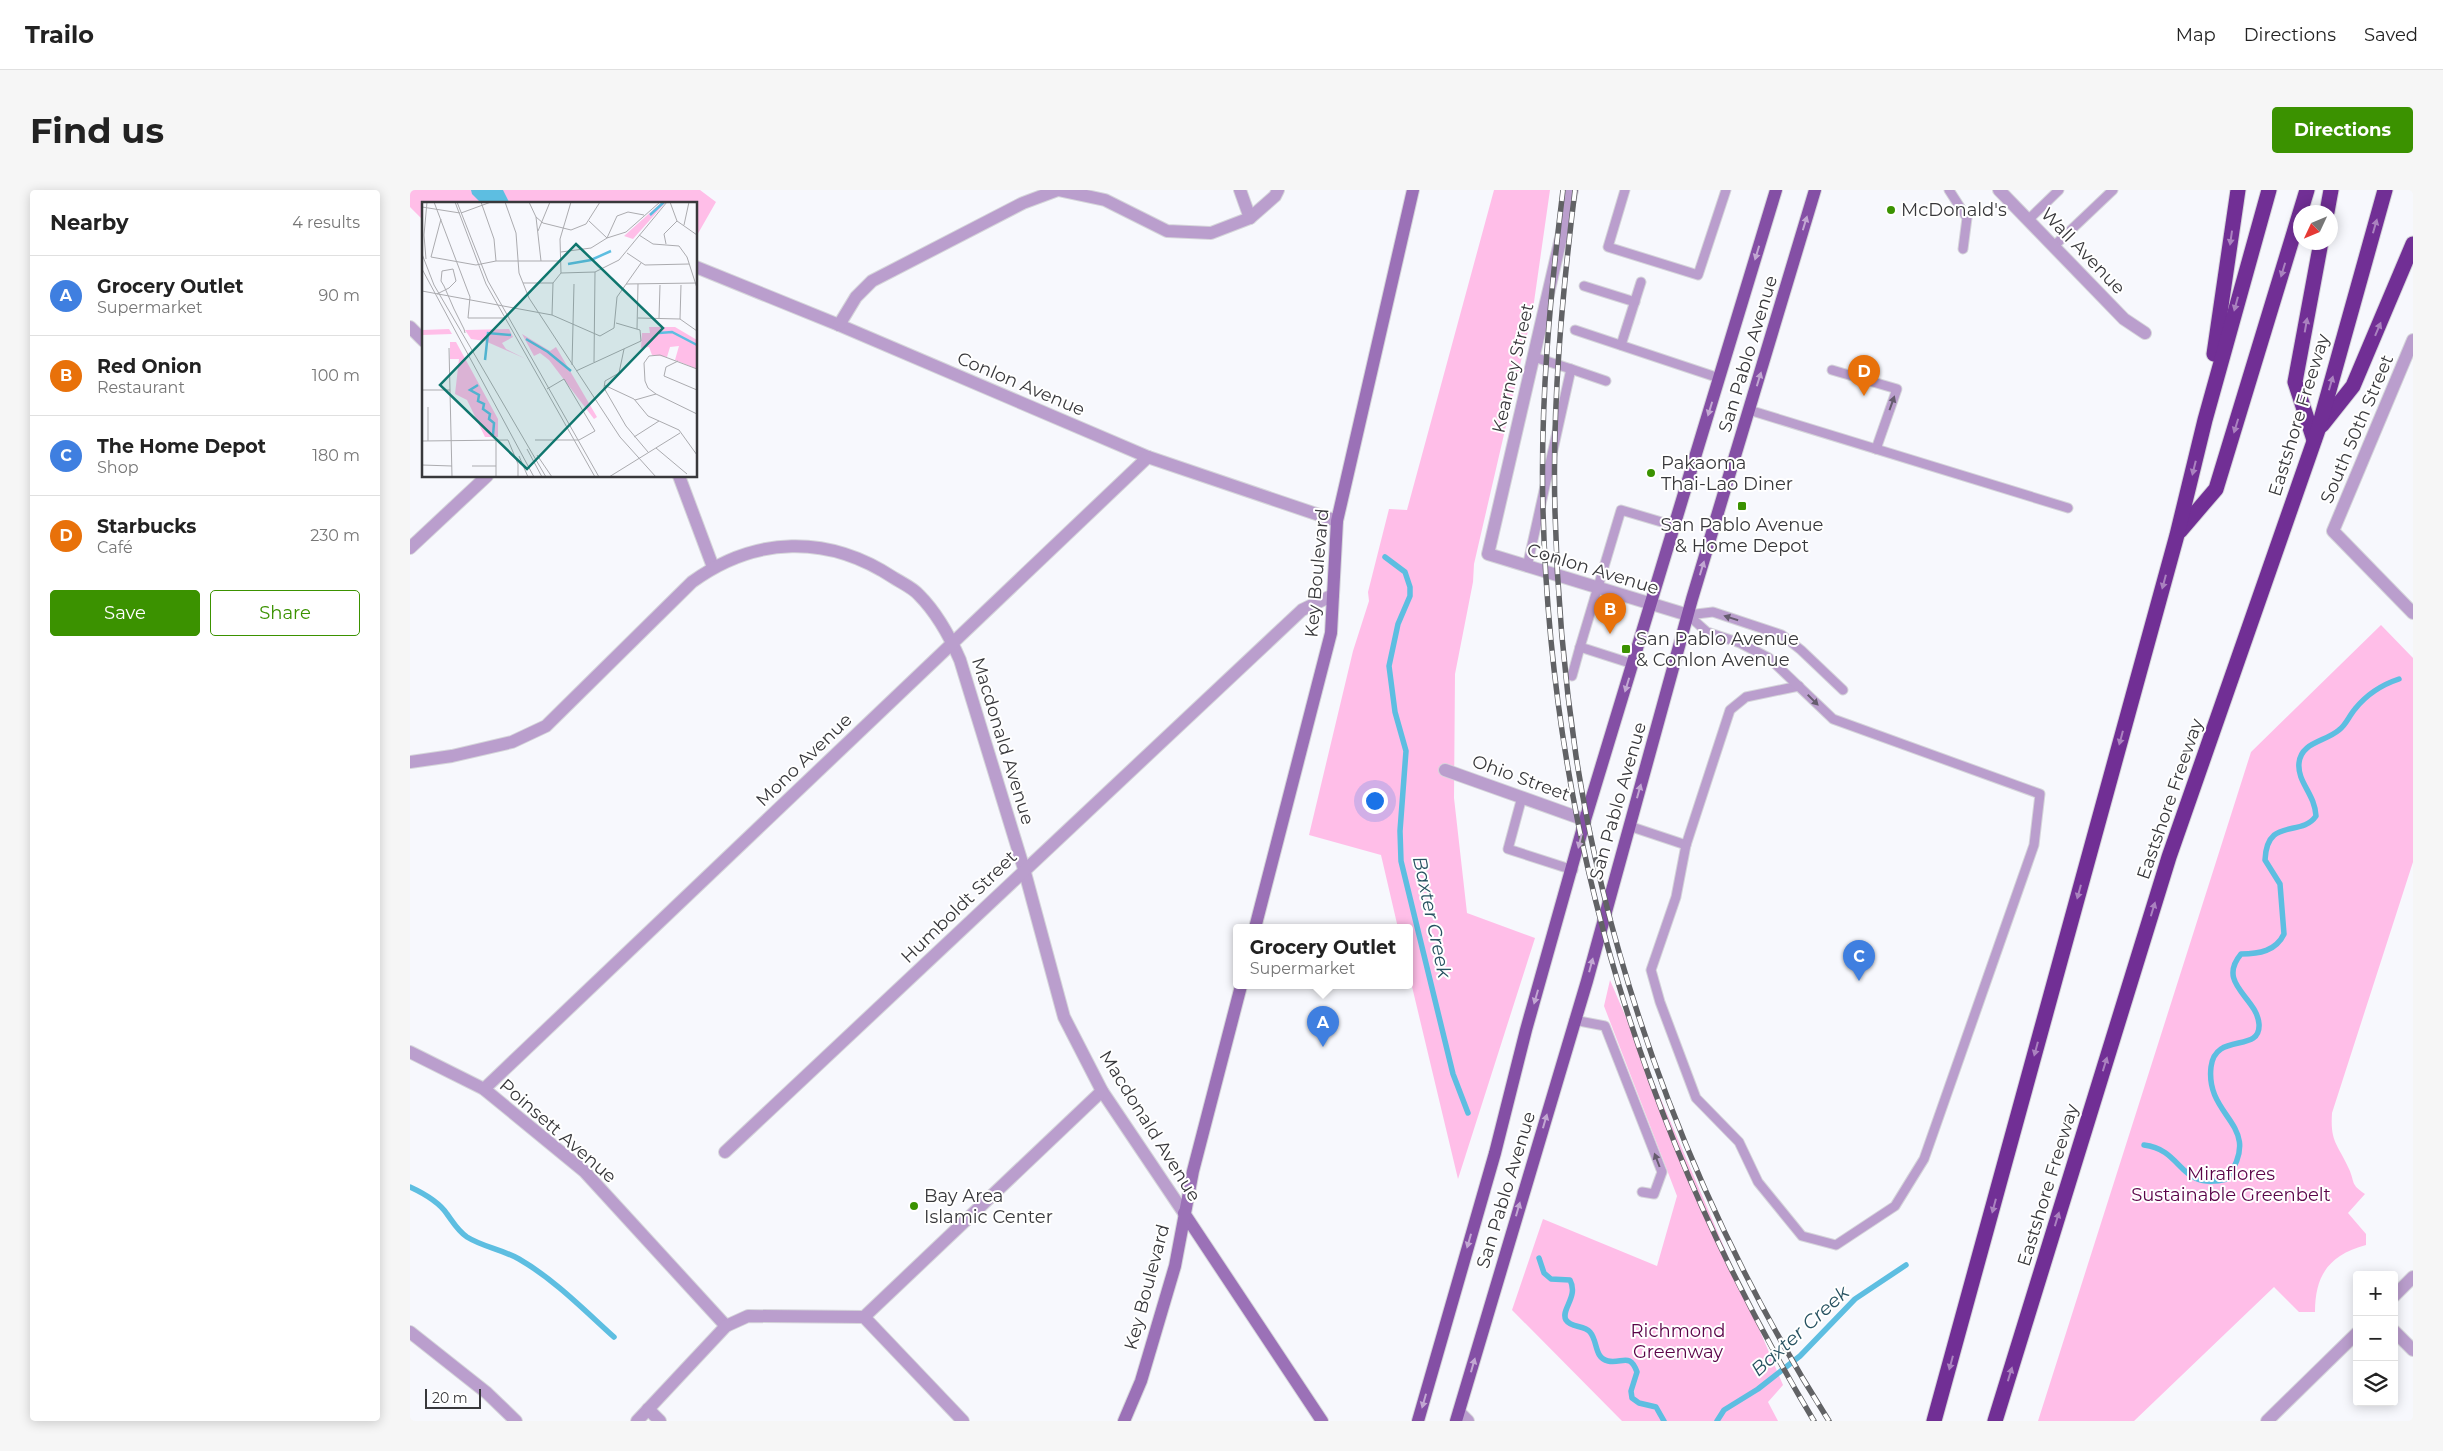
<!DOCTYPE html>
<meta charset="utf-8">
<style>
body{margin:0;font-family:Montserrat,sans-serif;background:#f6f6f6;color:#222}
.controls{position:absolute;right:15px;bottom:15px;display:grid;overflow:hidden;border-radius:5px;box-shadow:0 2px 12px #0003}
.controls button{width:45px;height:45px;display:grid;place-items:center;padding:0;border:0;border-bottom:1px solid #e0e0e0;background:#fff;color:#222;font:25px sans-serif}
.compass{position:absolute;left:1883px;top:15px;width:45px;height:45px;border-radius:50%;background:#fff;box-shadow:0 2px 12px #0003;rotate:226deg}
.scale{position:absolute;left:15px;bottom:12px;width:56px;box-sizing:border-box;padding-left:5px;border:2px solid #38383b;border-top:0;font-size:14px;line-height:18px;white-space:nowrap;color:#38383b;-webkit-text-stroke:4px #fff;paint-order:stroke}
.you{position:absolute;left:964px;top:610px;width:18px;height:18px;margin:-12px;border:4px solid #fff;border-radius:50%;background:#1a73e8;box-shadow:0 0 0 8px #1a73e833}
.badge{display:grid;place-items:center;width:32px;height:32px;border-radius:50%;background:#3b9200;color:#fff;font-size:16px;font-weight:700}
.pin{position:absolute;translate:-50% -41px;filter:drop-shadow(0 1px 2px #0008)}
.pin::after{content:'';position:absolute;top:26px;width:18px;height:15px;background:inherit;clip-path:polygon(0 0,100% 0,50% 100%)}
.popup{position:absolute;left:823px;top:734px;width:180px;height:65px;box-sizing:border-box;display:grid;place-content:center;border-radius:5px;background:#fff;filter:drop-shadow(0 1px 4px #0005);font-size:16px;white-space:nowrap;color:#767676}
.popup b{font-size:19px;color:#222}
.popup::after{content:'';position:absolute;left:50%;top:100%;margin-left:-10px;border:10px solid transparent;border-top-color:#fff}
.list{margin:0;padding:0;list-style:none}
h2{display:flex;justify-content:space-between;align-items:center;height:65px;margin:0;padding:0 20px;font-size:21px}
h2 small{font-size:16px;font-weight:400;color:#767676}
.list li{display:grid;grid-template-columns:32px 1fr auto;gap:15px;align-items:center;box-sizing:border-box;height:80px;padding:0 20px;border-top:1px solid #e0e0e0}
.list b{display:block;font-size:19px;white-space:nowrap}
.list p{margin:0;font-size:16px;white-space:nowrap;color:#767676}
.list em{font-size:16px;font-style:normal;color:#767676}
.actions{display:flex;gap:10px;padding:15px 20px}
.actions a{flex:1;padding:11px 0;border:1px solid #3b9200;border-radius:5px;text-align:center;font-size:18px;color:#3b9200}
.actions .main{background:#3b9200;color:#fff}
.icon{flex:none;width:28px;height:28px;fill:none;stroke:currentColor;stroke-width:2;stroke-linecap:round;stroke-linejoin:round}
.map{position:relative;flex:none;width:2003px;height:1231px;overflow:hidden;border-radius:5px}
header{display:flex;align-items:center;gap:30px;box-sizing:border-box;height:70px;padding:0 25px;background:#fff;border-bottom:1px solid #e0e0e0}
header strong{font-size:24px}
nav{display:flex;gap:28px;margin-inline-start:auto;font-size:18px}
.intro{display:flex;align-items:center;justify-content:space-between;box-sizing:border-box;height:120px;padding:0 30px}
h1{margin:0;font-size:35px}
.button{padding:12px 22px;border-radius:5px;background:#3b9200;color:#fff;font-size:18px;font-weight:700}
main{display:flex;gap:30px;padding:0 30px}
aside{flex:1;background:#fff;border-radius:5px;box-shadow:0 2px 12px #0003}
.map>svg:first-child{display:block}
.green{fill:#ffbee8}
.water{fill:#5dbee1}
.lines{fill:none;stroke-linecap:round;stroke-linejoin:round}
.stream{stroke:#5dbee1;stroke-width:5.5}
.lane-casing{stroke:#d5d5da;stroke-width:11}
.street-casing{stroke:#d5d5da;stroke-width:14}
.secondary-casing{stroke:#d5d5da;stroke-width:14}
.primary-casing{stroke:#d5d5da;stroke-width:14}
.highway-casing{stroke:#d5d5da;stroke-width:17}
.lane{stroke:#ba9ecd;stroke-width:9}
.street{stroke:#ba9ecd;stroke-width:12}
.secondary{stroke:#9b71b7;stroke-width:12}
.primary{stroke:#844fa5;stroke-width:12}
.highway{stroke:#712f95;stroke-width:15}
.rail-casing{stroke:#616265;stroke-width:5.5}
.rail{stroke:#fff;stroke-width:4;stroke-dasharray:11;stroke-linecap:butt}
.oneway{fill:#c2a7d2}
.oneway2{fill:#aa82bf}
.oneway3{fill:#665c6e}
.poi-dot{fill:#3b9200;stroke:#fff;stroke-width:2}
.labels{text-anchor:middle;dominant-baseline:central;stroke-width:4;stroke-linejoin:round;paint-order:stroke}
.poi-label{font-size:18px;fill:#38383b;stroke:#fff;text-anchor:start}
.street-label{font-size:18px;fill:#38383b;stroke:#fff}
.park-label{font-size:18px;fill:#5a0448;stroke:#fff}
.water-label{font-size:19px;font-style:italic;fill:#275261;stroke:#fff}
.inset-river{fill:none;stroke:#5dbee1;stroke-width:2.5}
.inset-road{fill:none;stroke:#ababaf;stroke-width:1}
.view{fill:#0f766e;fill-opacity:0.15;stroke:#0f766e;stroke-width:2.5}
.inset-edge{fill:none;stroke:#38383b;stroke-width:2.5}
</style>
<header>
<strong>Trailo</strong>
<nav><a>Map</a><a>Directions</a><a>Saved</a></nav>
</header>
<div class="intro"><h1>Find us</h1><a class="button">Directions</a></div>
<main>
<aside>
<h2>Nearby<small>4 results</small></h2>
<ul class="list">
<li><span class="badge" style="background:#3f7fe0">A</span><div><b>Grocery Outlet</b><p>Supermarket</p></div><em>90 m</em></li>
<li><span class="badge" style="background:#e8710a">B</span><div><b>Red Onion</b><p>Restaurant</p></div><em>100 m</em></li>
<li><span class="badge" style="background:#3f7fe0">C</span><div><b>The Home Depot</b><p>Shop</p></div><em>180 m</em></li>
<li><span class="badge" style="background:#e8710a">D</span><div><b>Starbucks</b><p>Café</p></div><em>230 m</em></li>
</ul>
<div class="actions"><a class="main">Save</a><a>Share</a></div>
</aside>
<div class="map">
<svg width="2003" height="1231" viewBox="0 0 2003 1231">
<rect width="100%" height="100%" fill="#f7f8fd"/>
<!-- green -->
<g class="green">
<path d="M0,0h290l16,12 -20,35v-33h-272v17l-14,-14z"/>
<path d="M1084,0h56l-17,119 -59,255 -1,18 -18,92 -1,124 13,115 68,25 -77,241 -49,-205v-46h-11l-17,-73 -72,-20 44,-184 16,-50 -1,-9 21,-83 18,1z"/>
<path d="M1971,435l32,33v204l-81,251c-2,30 6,31 17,56 6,13 1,15 16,25l-17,19 18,21v11c-37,10 -51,30 -51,67h-16l-25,-25 -140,134h-96l213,-669z"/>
<path d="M1200,790l173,405 -15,17 10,19h-156l-110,-111 31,-91 114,47 20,-70 -73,-190z"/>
</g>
<!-- water -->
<path class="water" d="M61,0h32l7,14h-28l-10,-10z"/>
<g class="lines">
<!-- stream -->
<g class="stream">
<path d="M975,367l20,15 5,15v9l-12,28 -9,42 6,46 11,39 -6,80 1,30 52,213 15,39"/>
<path d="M1734,955c41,5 33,46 83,34 38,-55 -22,-60 -16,-112 4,-36 50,-13 48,-43 -2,-27 -43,-40 -18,-70 18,0 35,-3 43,-20l-4,-50 -15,-24c2,-44 36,-22 51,-44 -1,-22 -19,-34 -17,-53 2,-21 26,-21 40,-33 7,-5 10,-14 16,-21 12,-15 26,-24 44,-30"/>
<path d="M0,997c13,6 29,15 37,27 6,8 11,17 20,23 16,10 34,12 52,22 36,21 64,50 95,78"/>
<path d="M1129,1068l5,15 7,6 19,1c9,17 -10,30 -4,40 5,8 18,5 24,12 8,9 4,26 18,29 14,3 22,-9 29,11l-6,19 1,7 7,5 17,4 8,14"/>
<path d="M1307,1231l7,-11 34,-21 42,-33 55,-57 51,-34"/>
</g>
<!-- lane casing -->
<g class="lane-casing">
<g id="lane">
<path d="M1215,0l-17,57 90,28 28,-85"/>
<path d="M1539,0l18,28 -4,31"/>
<path d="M1618,30l31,-30"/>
<path d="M1644,56l59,-56"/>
<path d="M1174,96l51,16"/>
<path d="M1165,140l144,48"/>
<path d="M1211,155l20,-63"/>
<path d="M1161,179l35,12"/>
<path d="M1422,180l65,19 -21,60"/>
<path d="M1339,220l319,98"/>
<path d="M1117,377l44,-198 -37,-12"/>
<path d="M1278,425l25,-3 69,23 19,15 42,40"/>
<path d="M1223,474l-53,-17 41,-137 54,16"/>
<path d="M1162,486l8,-29"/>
<path d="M1112,607l-14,52 65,21"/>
<path d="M1219,636l57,19 44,-135 16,-13 53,-11"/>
<path d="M1276,655l-10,52 -25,73 9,32 36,96 43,44 19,40 44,54 34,9 59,-39 29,-47 110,-314 6,-51 -207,-75 -64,-61 -29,-15 -33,-11 -19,-17"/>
<path d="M1164,830l31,6 57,146 -8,22 -12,-2"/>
</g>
</g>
<!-- street casing -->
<g class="street-casing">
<g id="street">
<path d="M830,0l10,28"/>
<path d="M1162,0l-84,364 200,61"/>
<path d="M1589,0l125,129 21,14"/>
<path d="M286,77l143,58 309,132 189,64"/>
<path d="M429,135l17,-28 16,-16 151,-78 35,-13 47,10 62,31 44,2 39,-15 25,-22 3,-6"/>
<path d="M0,137l14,14"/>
<path d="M2003,150l-80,191 80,82"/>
<path d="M269,286l34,91"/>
<path d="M0,358l77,-72"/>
<path d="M0,572l42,-6 60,-14 34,-16 146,-144c63,-46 136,-48 202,-4 8,5 19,10 25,17 18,18 31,42 41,65l64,209 40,148 38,74 82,122"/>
<path d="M1035,580l140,50"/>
<path d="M0,862l74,37 100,82 142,155"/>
<path d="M74,899l664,-632"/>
<path d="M315,962l577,-542 31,-15"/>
<path d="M1984,1106l19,-19"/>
<path d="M454,1127l99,104"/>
<path d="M1984,1141l19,19"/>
<path d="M0,1142l77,61 29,28"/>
<path d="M238,1219l12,12"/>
<path d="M1049,1222l9,9"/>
<path d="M227,1231l89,-95 22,-10 116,1 238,-226"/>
<path d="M1857,1231l90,-88"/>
</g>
</g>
<!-- secondary casing -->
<g class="secondary-casing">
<g id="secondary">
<path d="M845,738l76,-295 6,-112 76,-331"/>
<path d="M774,1023l138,208"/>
<path d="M714,1231l17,-40 34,-115 18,-95 48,-185"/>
</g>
</g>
<!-- primary casing -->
<g class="primary-casing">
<g id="primary">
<path d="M1008,1231l77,-268 31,-123 59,-210 191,-630"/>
<path d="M1046,1231l131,-440 105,-382 123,-409"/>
</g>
</g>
<!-- highway casing -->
<g class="highway-casing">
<g id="highway">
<path d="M1917,22l4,-22"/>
<path d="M1804,164l24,-164"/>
<path d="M1912,235l31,-39 60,-142"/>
<path d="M1904,250l-19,-58 26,-140"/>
<path d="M1770,341l36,-42 91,-299"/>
<path d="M1524,1231l243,-886 28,-115 64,-230"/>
<path d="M1585,1231l174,-564 149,-427 67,-240"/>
</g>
</g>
<!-- lane -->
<use href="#lane" class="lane"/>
<!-- street -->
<use href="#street" class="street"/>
<!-- secondary -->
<use href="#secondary" class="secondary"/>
<!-- primary -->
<use href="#primary" class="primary"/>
<!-- highway -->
<use href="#highway" class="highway"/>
<!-- rail casing -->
<g class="rail-casing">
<g id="rail">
<path d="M1153,0c-13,106 -23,214 -20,321 9,330 102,628 271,910"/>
<path d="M1165,0c-13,106 -23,215 -20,322 2,81 9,163 21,244 36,232 127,467 253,665"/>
</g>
</g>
<!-- rail -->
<use href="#rail" class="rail"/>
</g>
<!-- one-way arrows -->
<defs><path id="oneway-solid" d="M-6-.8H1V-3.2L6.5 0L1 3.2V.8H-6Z" transform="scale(1.25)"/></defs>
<g class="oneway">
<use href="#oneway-solid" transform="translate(1395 33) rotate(-73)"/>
<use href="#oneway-solid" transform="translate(1347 63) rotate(107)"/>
<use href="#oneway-solid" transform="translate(1349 189) rotate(-73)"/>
<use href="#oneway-solid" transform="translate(1300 219) rotate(107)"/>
<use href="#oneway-solid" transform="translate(1292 378) rotate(-73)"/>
<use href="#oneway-solid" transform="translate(1217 495) rotate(107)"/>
<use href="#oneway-solid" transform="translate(1229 601) rotate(-74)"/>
<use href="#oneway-solid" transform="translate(1170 651) rotate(104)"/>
<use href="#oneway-solid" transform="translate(1181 775) rotate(-75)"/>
<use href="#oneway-solid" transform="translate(1126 807) rotate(106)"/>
<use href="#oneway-solid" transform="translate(1135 931) rotate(-74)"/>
<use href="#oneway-solid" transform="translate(1108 1019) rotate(-74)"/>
<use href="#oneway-solid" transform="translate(1059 1051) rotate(106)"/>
<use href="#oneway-solid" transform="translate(1063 1175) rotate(-74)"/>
<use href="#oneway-solid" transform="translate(1014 1211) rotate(106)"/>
</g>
<g class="oneway2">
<use href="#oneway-solid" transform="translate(1965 36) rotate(-74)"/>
<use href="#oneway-solid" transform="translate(1821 48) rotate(98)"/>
<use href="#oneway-solid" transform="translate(1873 80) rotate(107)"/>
<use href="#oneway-solid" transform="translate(1826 114) rotate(105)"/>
<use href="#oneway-solid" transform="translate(1896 135) rotate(-80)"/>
<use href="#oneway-solid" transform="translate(1968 139) rotate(-67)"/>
<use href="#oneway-solid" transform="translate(1921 193) rotate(-74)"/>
<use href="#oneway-solid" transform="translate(1826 236) rotate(107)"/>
<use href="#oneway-solid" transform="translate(1784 278) rotate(104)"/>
<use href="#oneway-solid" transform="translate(1754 392) rotate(105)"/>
<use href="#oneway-solid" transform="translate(1711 548) rotate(105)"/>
<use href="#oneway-solid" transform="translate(1669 702) rotate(105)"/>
<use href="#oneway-solid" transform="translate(1743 719) rotate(-73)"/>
<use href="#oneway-solid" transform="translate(1626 859) rotate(105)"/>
<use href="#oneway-solid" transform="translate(1695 874) rotate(-73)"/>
<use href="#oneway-solid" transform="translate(1584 1016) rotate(105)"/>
<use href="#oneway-solid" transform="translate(1647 1029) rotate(-73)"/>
<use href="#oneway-solid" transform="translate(1541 1173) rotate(105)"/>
<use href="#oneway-solid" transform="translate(1600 1184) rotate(-73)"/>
</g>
<g class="oneway3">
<use href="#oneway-solid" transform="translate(1482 213) rotate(-70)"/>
<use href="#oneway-solid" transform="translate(1321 428) rotate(-162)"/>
<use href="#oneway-solid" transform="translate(1403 510) rotate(45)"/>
<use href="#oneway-solid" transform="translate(1247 970) rotate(-111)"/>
</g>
<!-- markers -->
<g class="poi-dot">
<circle cx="1481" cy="20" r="5"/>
<circle cx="1241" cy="283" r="5"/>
<rect x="1327" y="311" width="10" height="10" rx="2.5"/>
<rect x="1211" y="454" width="10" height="10" rx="2.5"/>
<circle cx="504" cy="1016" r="5"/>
</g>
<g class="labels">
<!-- poi labels -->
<g class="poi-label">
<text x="1491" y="20">McDonald's</text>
<text x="1251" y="273">Pakaoma<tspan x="1251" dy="21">Thai-Lao Diner</tspan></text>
<text x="1332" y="335" text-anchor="middle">San Pablo Avenue<tspan x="1332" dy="21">&amp; Home Depot</tspan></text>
<text x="1226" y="449">San Pablo Avenue<tspan x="1226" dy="21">&amp; Conlon Avenue</tspan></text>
<text x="514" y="1006">Bay Area<tspan x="514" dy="21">Islamic Center</tspan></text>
</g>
<!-- street labels -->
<g class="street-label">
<text transform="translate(1673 61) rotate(46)">Wall Avenue</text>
<text transform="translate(1338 164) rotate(-73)">San Pablo Avenue</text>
<text transform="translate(1103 178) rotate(-77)">Kearney Street</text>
<text transform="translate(611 194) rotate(23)">Conlon Avenue</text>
<text transform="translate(1889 225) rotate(-73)">Eastshore Freeway</text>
<text transform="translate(1947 239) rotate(-67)">South 50th Street</text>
<text transform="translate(1183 379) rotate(17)">Conlon Avenue</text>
<text transform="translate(907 383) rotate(-85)">Key Boulevard</text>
<text transform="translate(593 551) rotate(73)">Macdonald Avenue</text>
<text transform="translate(394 570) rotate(-44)">Mono Avenue</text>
<text transform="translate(1111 588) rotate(20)">Ohio Street</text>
<text transform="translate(1760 609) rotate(-71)">Eastshore Freeway</text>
<text transform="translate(1208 611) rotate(-74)">San Pablo Avenue</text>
<text transform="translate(549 717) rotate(-44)">Humboldt Street</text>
<text transform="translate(740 936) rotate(58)">Macdonald Avenue</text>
<text transform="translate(148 941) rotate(41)">Poinsett Avenue</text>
<text transform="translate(1638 995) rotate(-73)">Eastshore Freeway</text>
<text transform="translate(1096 1000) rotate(-73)">San Pablo Avenue</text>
<text transform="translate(737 1097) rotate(-75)">Key Boulevard</text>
</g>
<!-- park labels -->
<g class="park-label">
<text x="1821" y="984">Miraflores<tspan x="1821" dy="21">Sustainable Greenbelt</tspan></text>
<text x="1268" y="1141">Richmond<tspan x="1268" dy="21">Greenway</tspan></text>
</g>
<!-- water labels -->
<g class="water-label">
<text transform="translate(1022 727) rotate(78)">Baxter Creek</text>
<text transform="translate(1390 1141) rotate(-42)">Baxter Creek</text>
</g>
</g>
<!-- overview -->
<g transform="translate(12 12)">
<rect width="275" height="275" fill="#f7f8fd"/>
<path d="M240,0h4l-33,37 -9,-3zM227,125h26l22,13v29l-22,-9 4,-14 -9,1 -3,10 -15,-2 -3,-8 -8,1 1,-15h8zM27,127l3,5 -30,1v-5zM87,127l4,8 -11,6 4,6 20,10 -41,-18 -14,-2 -6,-9zM100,132l28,17 6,-4 41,70 -3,2 -45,-59 -9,-7 -6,3zM28,140h6l42,77v18h-13l-18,-37 -12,-6 4,-35h-9z" fill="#ffbee8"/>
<path class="inset-river" d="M228,13l14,-13M146,62l23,-4 20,-9M237,131l13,-1 25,13M104,137l22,13 23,19M63,158l3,-27 23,2M56,183l-8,5 9,5 -1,6 6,3 -1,5 7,5 -1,5 5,4 -1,12"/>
<path class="inset-road" d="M12,0l36,95 -2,21h37M33,0l31,82 109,193M35,0l31,79 111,196M59,0l13,37 2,22M83,0l11,31 3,40 10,25 91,139 36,40M107,0l7,15 7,6 28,7 15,-6 14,-22M248,0l7,19 20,14M0,5l38,6M39,11l30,-11M114,15l5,44M19,17l-10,38 45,8 20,-4h65M167,19l18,17 10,-22 11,-4 16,3M262,23l5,-23M116,29l12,-29M217,33l14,9 26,2 8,11 10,31M244,42l-2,-10 13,-13M139,50l30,-4 16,-10 19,-6 34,-30M205,51l18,12 44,-1M0,52l12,31 112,192M4,57l-2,-24 3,-33M0,67l112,208M139,71l34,-1 24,-12 48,-58M101,81h30M204,82l71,-1M0,89l130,24 48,21 14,-8 3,-31 24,-34M15,92l12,-6 7,-7 -3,-12 -11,2 -1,10 3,5 10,23 10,20 1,4M130,113l1,-32 8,-10 -1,-34 11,-37M216,116l42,1 17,12M237,116l1,-33M258,117l1,-34M215,127l1,-45M27,146l3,129M202,147l-5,24 -14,8 -1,7 22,38 22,26M256,159l-12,6 -2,9 33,14M172,160l1,-90M150,163l2,-81M154,169l65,-30 -1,-11 -24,-7M182,183l30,14 14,17 31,14 18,25M0,188h28M234,192l-8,-6 -3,-7 -1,-18 5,-7 11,-1 37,14M213,198l21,-6 41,20M6,205v34M212,235l25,-16M113,238h44l16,-9 -31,-52 -17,10M0,239l86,-1 10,24v13M234,246l31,26M105,247l15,28M115,253l15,22M97,254l9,21M0,263l30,1M50,264h24M74,275v-37M187,275l71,-44"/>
<path class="view" d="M154,42l87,84 -136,141 -87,-84z"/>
<rect width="275" height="275" class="inset-edge"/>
</g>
</svg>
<div class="controls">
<button>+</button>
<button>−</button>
<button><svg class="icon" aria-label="layers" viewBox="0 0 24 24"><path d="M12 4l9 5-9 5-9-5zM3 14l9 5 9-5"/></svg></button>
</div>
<svg class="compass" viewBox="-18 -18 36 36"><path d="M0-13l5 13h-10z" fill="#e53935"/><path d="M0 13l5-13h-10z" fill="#767676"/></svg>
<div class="scale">20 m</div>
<div class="you"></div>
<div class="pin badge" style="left:913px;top:857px;background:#3f7fe0">A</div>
<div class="popup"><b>Grocery Outlet</b>Supermarket</div>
<div class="pin badge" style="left:1200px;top:444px;background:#e8710a">B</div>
<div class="pin badge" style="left:1449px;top:791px;background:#3f7fe0">C</div>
<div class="pin badge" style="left:1454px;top:206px;background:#e8710a">D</div>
</div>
</main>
